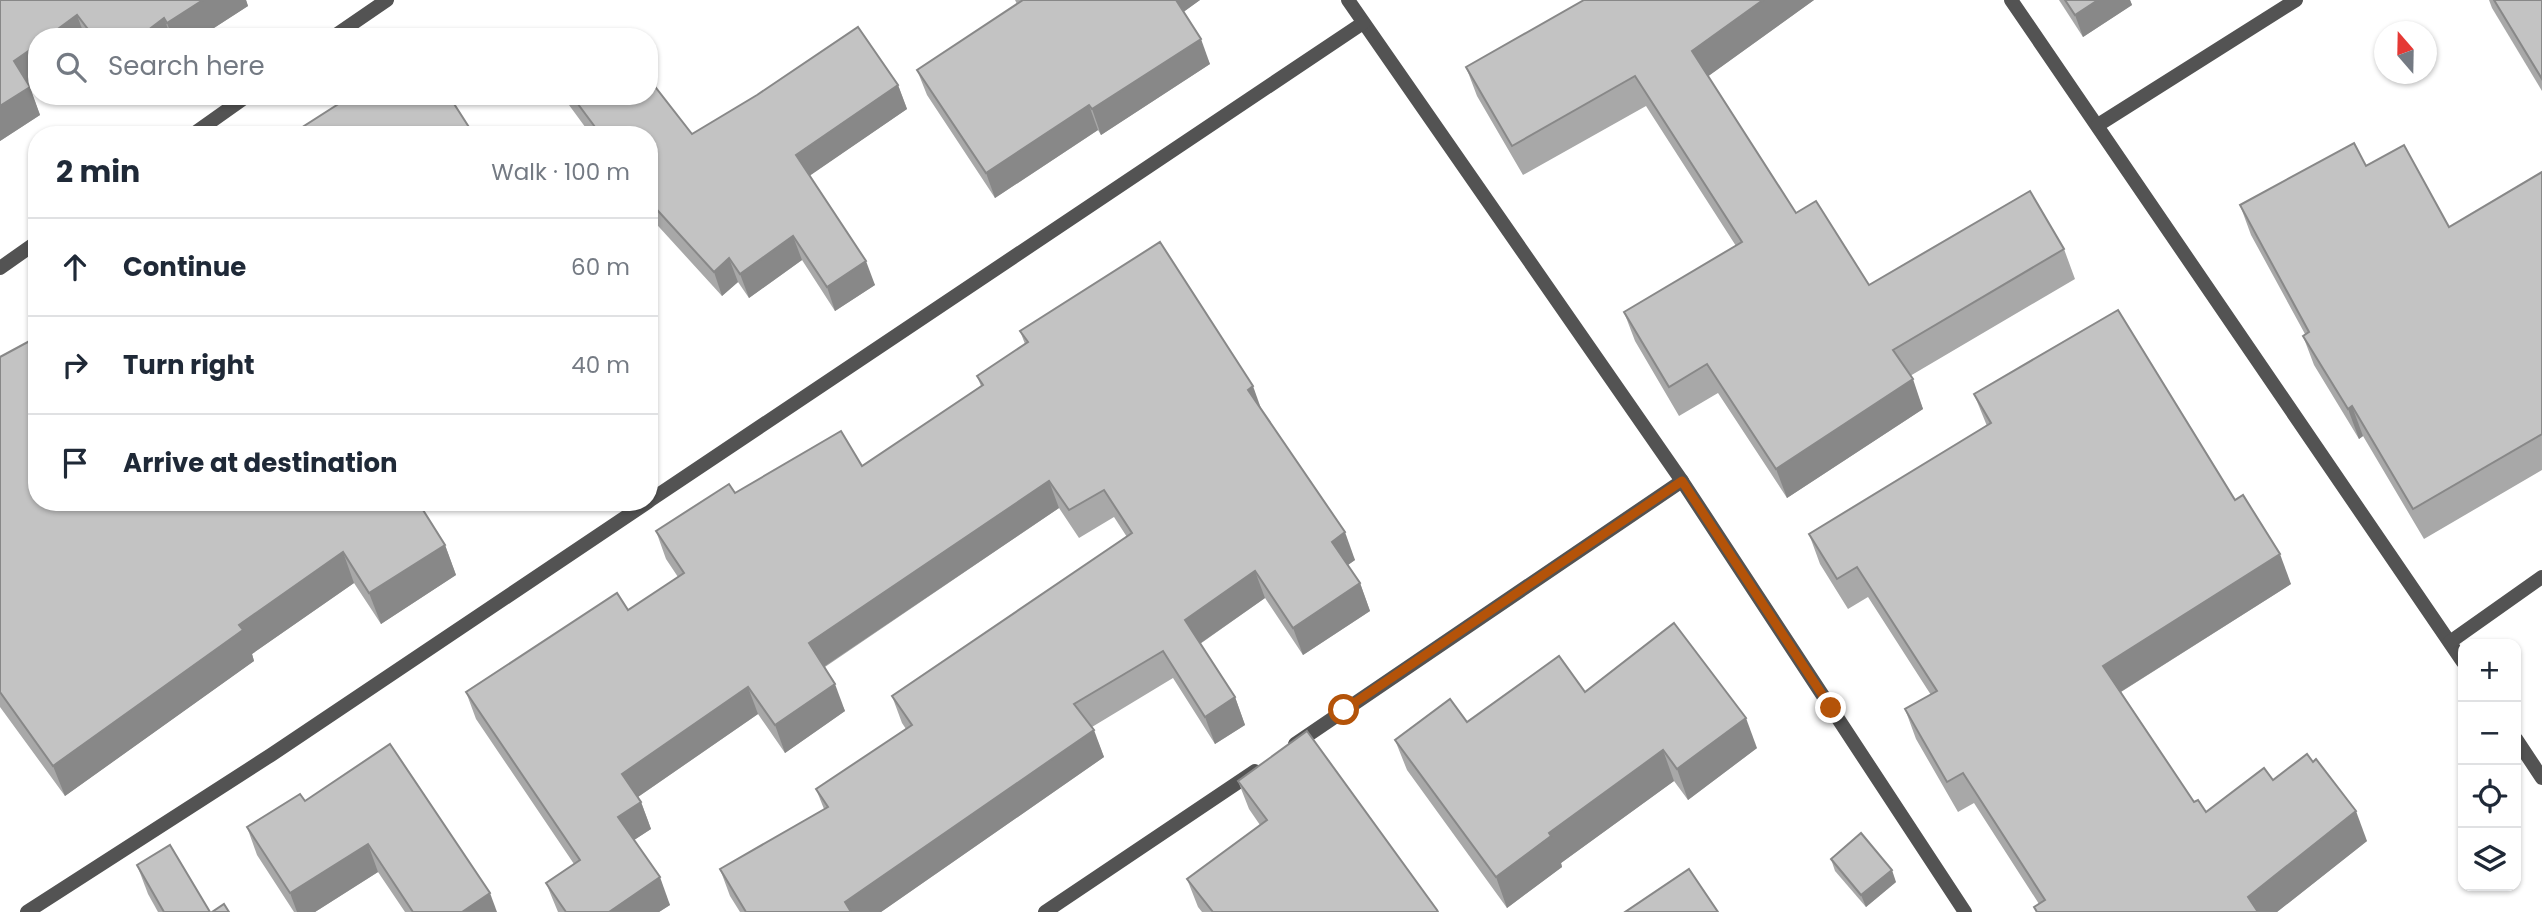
<!DOCTYPE html>
<meta charset="utf-8">
<style>
body{margin:0;font-family:Poppins,sans-serif;background:#f2f2f3;color:#1f2937}
.controls{position:absolute;right:21px;bottom:21px;display:grid;overflow:hidden;border-radius:14px;box-shadow:0 2px 5px #0004}
.controls button{width:63px;height:63px;display:grid;place-items:center;padding:0;border:0;border-bottom:2px solid #e0e1e3;background:#fff;color:#1f2937;font:35px sans-serif}
.compass{position:absolute;left:2374px;top:21px;width:63px;height:63px;border-radius:50%;background:#fff;box-shadow:0 2px 5px #0004;rotate:340deg}
.stop{position:absolute;width:21px;height:21px;margin:-16px;border:5px solid #b45309;border-radius:50%;background:#fff}
.stop.end{background:#b45309;border-color:#fff;box-shadow:0 2px 7px #0008}
.list{margin:0;padding:0;list-style:none}
h2{display:flex;justify-content:space-between;align-items:center;height:91px;margin:0;padding:0 28px;font-size:30px}
h2 small{font-size:23px;font-weight:400;color:#747a83}
.list li{display:grid;grid-template-columns:46px 1fr auto;gap:21px;align-items:center;box-sizing:border-box;height:98px;padding:0 28px;border-top:2px solid #e0e1e3}
.list b{display:block;font-size:26px;white-space:nowrap}
.list em{font-size:23px;font-style:normal;color:#747a83}
.icon{flex:none;width:38px;height:38px;fill:none;stroke:currentColor;stroke-width:2;stroke-linecap:round;stroke-linejoin:round}
.map{position:relative;flex:none;width:2542px;height:912px;overflow:hidden}
.search{position:absolute;background:#fff;box-shadow:0 2px 5px #0004;left:28px;top:28px;width:630px;height:77px;display:flex;align-items:center;gap:18px;box-sizing:border-box;padding:0 24px;border-radius:28px;color:#747a83;font-size:26px}
.panel{position:absolute;background:#fff;box-shadow:0 2px 5px #0004;left:28px;top:126px;width:630px;height:385px;border-radius:28px}
.map>svg:first-child{display:block}
.lines{fill:none;stroke-linecap:round;stroke-linejoin:round}
.street{stroke:#535353;stroke-width:14}
.wall{fill:#a8a8a8}
.shaded-wall{fill:#888}
.building{fill:#c3c3c3;stroke:#888;stroke-width:2}
.route{stroke:#b45309;stroke-width:9}
</style>
<div class="map">
<svg width="2542" height="912" viewBox="0 0 2542 912">
<rect width="100%" height="100%" fill="#fff"/>
<g class="lines">
<!-- street -->
<g class="street">
<path d="M1348,0l334,481 283,431"/>
<path d="M2011,0l452,662"/>
<path d="M333,37l54,-37"/>
<path d="M2098,125l198,-125"/>
<path d="M192,135l55,-39"/>
<path d="M0,268l37,-26"/>
<path d="M649,501l714,-478"/>
<path d="M2450,642l92,-65"/>
<path d="M2516,739l26,39"/>
<path d="M1295,744l387,-263"/>
<path d="M27,912l244,-157 377,-253"/>
<path d="M1045,912l210,-141"/>
</g>
</g>
<!-- wall -->
<g class="wall">
<path d="M0,0h246l2,6 -48,31h-163v43l-8,6 11,29 -40,26z"/>
<path d="M1015,0h185l-17,12 27,52 -109,71 -3,-5 -103,68 -68,-103 -10,-25 100,-66z"/>
<path d="M1584,0h230l-106,76 88,137 73,72 195,-36 11,30 -165,97 13,33 -136,89 -69,-105 -39,23 -44,-75 -11,-29 112,-66 -90,-140 -123,69 -46,-79 -11,-29z"/>
<path d="M2059,0h71l2,5 -49,32z"/>
<path d="M2489,0h53v91l-50,-83z"/>
<path d="M898,85l9,24 -97,66 65,110 -40,26 -33,-51 -53,38 -11,-16 -16,14 -73,-80v-81h-58l-22,-30 -3,-9h83l43,38z"/>
<path d="M2366,166l83,61 93,-55v298l-118,69 -61,-103 -4,3 -45,-74 -11,-29 2,-2 -54,-99 -11,-30z"/>
<path d="M1020,331l242,79 93,150 -7,5 12,18 10,28 -67,44 -38,-57 -65,46 35,53 10,28 -30,19 -42,-66 -81,49 12,30 -223,155h-141l-10,-16 -10,-27 104,-60 -8,-20 90,-60 -4,-6 -10,-27 235,-159 -13,-20 -35,21 -20,-30 -234,159 20,44 -60,42 -27,-39 -120,83 3,5 10,27 -17,11 36,65 -11,7h-101l-12,-29 28,-19 -98,-145 -10,-27 162,-82 50,-33 -12,-18 -10,-28 79,-38 127,-27 119,-80 -4,-10 48,-32z"/>
<path d="M0,357l445,188 11,30 -75,49 -27,-41 -102,71 2,7 -189,135 -65,-89z"/>
<path d="M1974,394l261,106 56,84 -170,108 73,110 12,10 67,-32 94,61 -90,71h-241l-2,-5 5,-3 -65,-101 -16,9 -42,-73 -11,-30 26,-14 -63,-98 -20,12 -28,-45 -11,-30 178,-108z"/>
<path d="M1585,692l172,56 -69,52 -14,-19 -113,82 1,4 -55,41 -100,-138 -12,-30z"/>
<path d="M1238,781l200,131h-236l-4,-5 -11,-28 73,-54 -11,-16z"/>
<path d="M305,801l192,111h-92l-27,-40 -63,40h-21l-37,-57 -10,-28z"/>
<path d="M1831,859l65,23 -30,25 -31,-36z"/>
<path d="M137,865l73,47h-52l-10,-18z"/>
</g>
<!-- shaded-wall -->
<g class="shaded-wall">
<path d="M203,0h43l2,6 -48,31h-28l-5,-14z"/>
<path d="M1173,0h27l-22,16z"/>
<path d="M1763,0h51l-111,80 -11,-29z"/>
<path d="M2098,0h32l2,5 -49,32 -8,-22z"/>
<path d="M77,15l8,22h-38z"/>
<path d="M164,18l7,19h-32z"/>
<path d="M1201,39l9,25 -109,71 -9,-26z"/>
<path d="M37,45v35l-13,10 -10,-29z"/>
<path d="M898,85l9,24 -102,70 -9,-24z"/>
<path d="M30,87l10,28 -40,26v-35z"/>
<path d="M1089,105l9,25 -103,68 -9,-25z"/>
<path d="M793,236l9,24 -53,38 -9,-24z"/>
<path d="M729,258l9,24 -16,14 -8,-24z"/>
<path d="M866,261l9,24 -40,26 -8,-24z"/>
<path d="M1913,379l10,30 -136,89 -11,-29z"/>
<path d="M1253,386l10,28 -15,-24z"/>
<path d="M2352,406l11,30 -4,3 -11,-30z"/>
<path d="M1049,481l10,27 -240,162 -10,-27z"/>
<path d="M1345,532l10,28 -13,9 -10,-27z"/>
<path d="M445,545l11,30 -75,49 -12,-31z"/>
<path d="M343,552l11,31 -102,71 2,7 -189,135 -12,-30 186,-141z"/>
<path d="M2280,554l11,30 -177,112 -11,-30z"/>
<path d="M1255,571l10,27 -70,49 -10,-27z"/>
<path d="M1360,583l10,28 -67,44 -10,-27z"/>
<path d="M835,684l10,27 -60,42 -10,-28z"/>
<path d="M748,687l10,27 -126,87 -10,-27z"/>
<path d="M1235,697l10,28 -30,19 -10,-27z"/>
<path d="M1746,718l11,30 -69,52 -11,-31z"/>
<path d="M1094,730l10,27 -223,155h-32l-4,-10z"/>
<path d="M1663,750l11,31 -113,82 1,4 -55,41 -11,-31 53,-44z"/>
<path d="M641,802l10,27 -23,15 -10,-27z"/>
<path d="M2356,811l11,30 -90,71h-23l-6,-15z"/>
<path d="M368,844l10,28 -63,40h-18l-7,-19z"/>
<path d="M1892,870l4,12 -30,25 -5,-12z"/>
<path d="M660,877l10,28 -11,7h-50z"/>
<path d="M490,893l7,19h-35z"/>
</g>
<!-- building -->
<g class="building">
<path d="M0,0h203l-36,23 -3,-5 -25,19h-45l-17,-22 -30,22h-10v8l-23,16 16,26 -30,19z"/>
<path d="M1023,0h153l25,39 -109,70 -3,-4 -103,68 -69,-103z"/>
<path d="M1584,0h179l-71,51 104,162 20,-12 53,84 161,-94 34,58 -171,101 20,29 -137,90 -69,-105 -38,23 -45,-75 118,-70 -107,-166 -123,70 -46,-79z"/>
<path d="M2065,0h33l-23,15z"/>
<path d="M2494,0h48v79z"/>
<path d="M858,27l40,58 -102,70 70,106 -39,26 -34,-51 -53,38 -11,-16 -15,14 -65,-71v-66h-48l-29,-39h77v-17l43,55 65,-39z"/>
<path d="M351,96h98l25,39h-184z"/>
<path d="M2354,143l12,23 38,-21 45,82 93,-55v262l-129,75 -61,-103 -4,3 -45,-73 6,-4 -69,-127z"/>
<path d="M1160,242l93,144 -5,4 97,142 -13,10 28,41 -67,45 -38,-57 -70,49 50,77 -30,20 -42,-66 -89,53 20,26 -249,172 6,10h-105l-26,-43 108,-62 -12,-18 96,-64 -20,-29 240,-163 -28,-43 -35,20 -20,-29 -240,162 26,41 -60,41 -27,-38 -126,87 19,28 -23,15 42,60 -51,35h-43l-20,-29 34,-23 -114,-168 151,-99 11,17 56,-37 -28,-42 73,-47 6,9 106,-62 21,35 121,-81 -6,-9 51,-34 -8,-11z"/>
<path d="M2118,310l117,190 8,-5 37,59 -177,112 91,136 4,-2 8,12 58,-44 9,12 34,-26 6,8 3,-3 40,52 -108,86 10,15h-221l-3,-5 11,-7 -82,-127 -16,9 -42,-73 32,-18 -80,-124 -20,12 -28,-45 182,-111 -17,-29z"/>
<path d="M37,337v165h381l27,43 -76,48 -26,-41 -104,73 4,5 -190,136 -53,-74v-335z"/>
<path d="M1674,623l72,95 -69,51 -14,-19 -114,83 2,3 -55,41 -101,-137 55,-41 17,23 92,-66 26,36z"/>
<path d="M1307,731l130,179 1,2h-225l-26,-33 80,-59 -29,-39z"/>
<path d="M390,744l100,149 -28,19h-49l-45,-68 -78,49 -43,-66 53,-33 5,7z"/>
<path d="M1861,833l31,37 -31,25 -30,-36z"/>
<path d="M170,845l40,67h-46l-27,-47z"/>
<path d="M1689,869l29,43h-93z"/>
<path d="M224,904l5,8h-17z"/>
</g>
<g class="lines">
<!-- route -->
<path class="route" d="M1344,710l338,-229 149,227"/>
</g>
</svg>
<div class="controls">
<button>+</button>
<button>−</button>
<button><svg class="icon" aria-label="locate" viewBox="0 0 24 24"><circle cx="12" cy="12" r="6"/><path d="M12 2v4M12 18v4M2 12h4M18 12h4"/></svg></button>
<button><svg class="icon" aria-label="layers" viewBox="0 0 24 24"><path d="M12 4l9 5-9 5-9-5zM3 14l9 5 9-5"/></svg></button>
</div>
<svg class="compass" viewBox="-18 -18 36 36"><path d="M0-13l5 13h-10z" fill="#e53935"/><path d="M0 13l5-13h-10z" fill="#747a83"/></svg>
<div class="stop" style="left:1344px;top:710px"></div>
<div class="stop end" style="left:1831px;top:708px"></div>
<div class="search"><svg class="icon" aria-label="search" viewBox="0 0 24 24"><circle cx="10" cy="10" r="6"/><path d="M15 15l6 6"/></svg>Search here</div>
<section class="panel">
<h2>2 min<small>Walk · 100 m</small></h2>
<ul class="list">
<li><svg class="icon" aria-label="ahead" viewBox="0 0 24 24"><path d="M12 20V5M6 11l6-6 6 6"/></svg><div><b>Continue</b></div><em>60 m</em></li>
<li><svg class="icon" aria-label="right" viewBox="0 0 24 24"><path d="M7 20v-9h11M14 6l5 5-5 5"/></svg><div><b>Turn right</b></div><em>40 m</em></li>
<li><svg class="icon" aria-label="arrive" viewBox="0 0 24 24"><path d="M6 21V4h12l-3 4 3 4H6"/></svg><div><b>Arrive at destination</b></div></li>
</ul>
</section>
</div>
